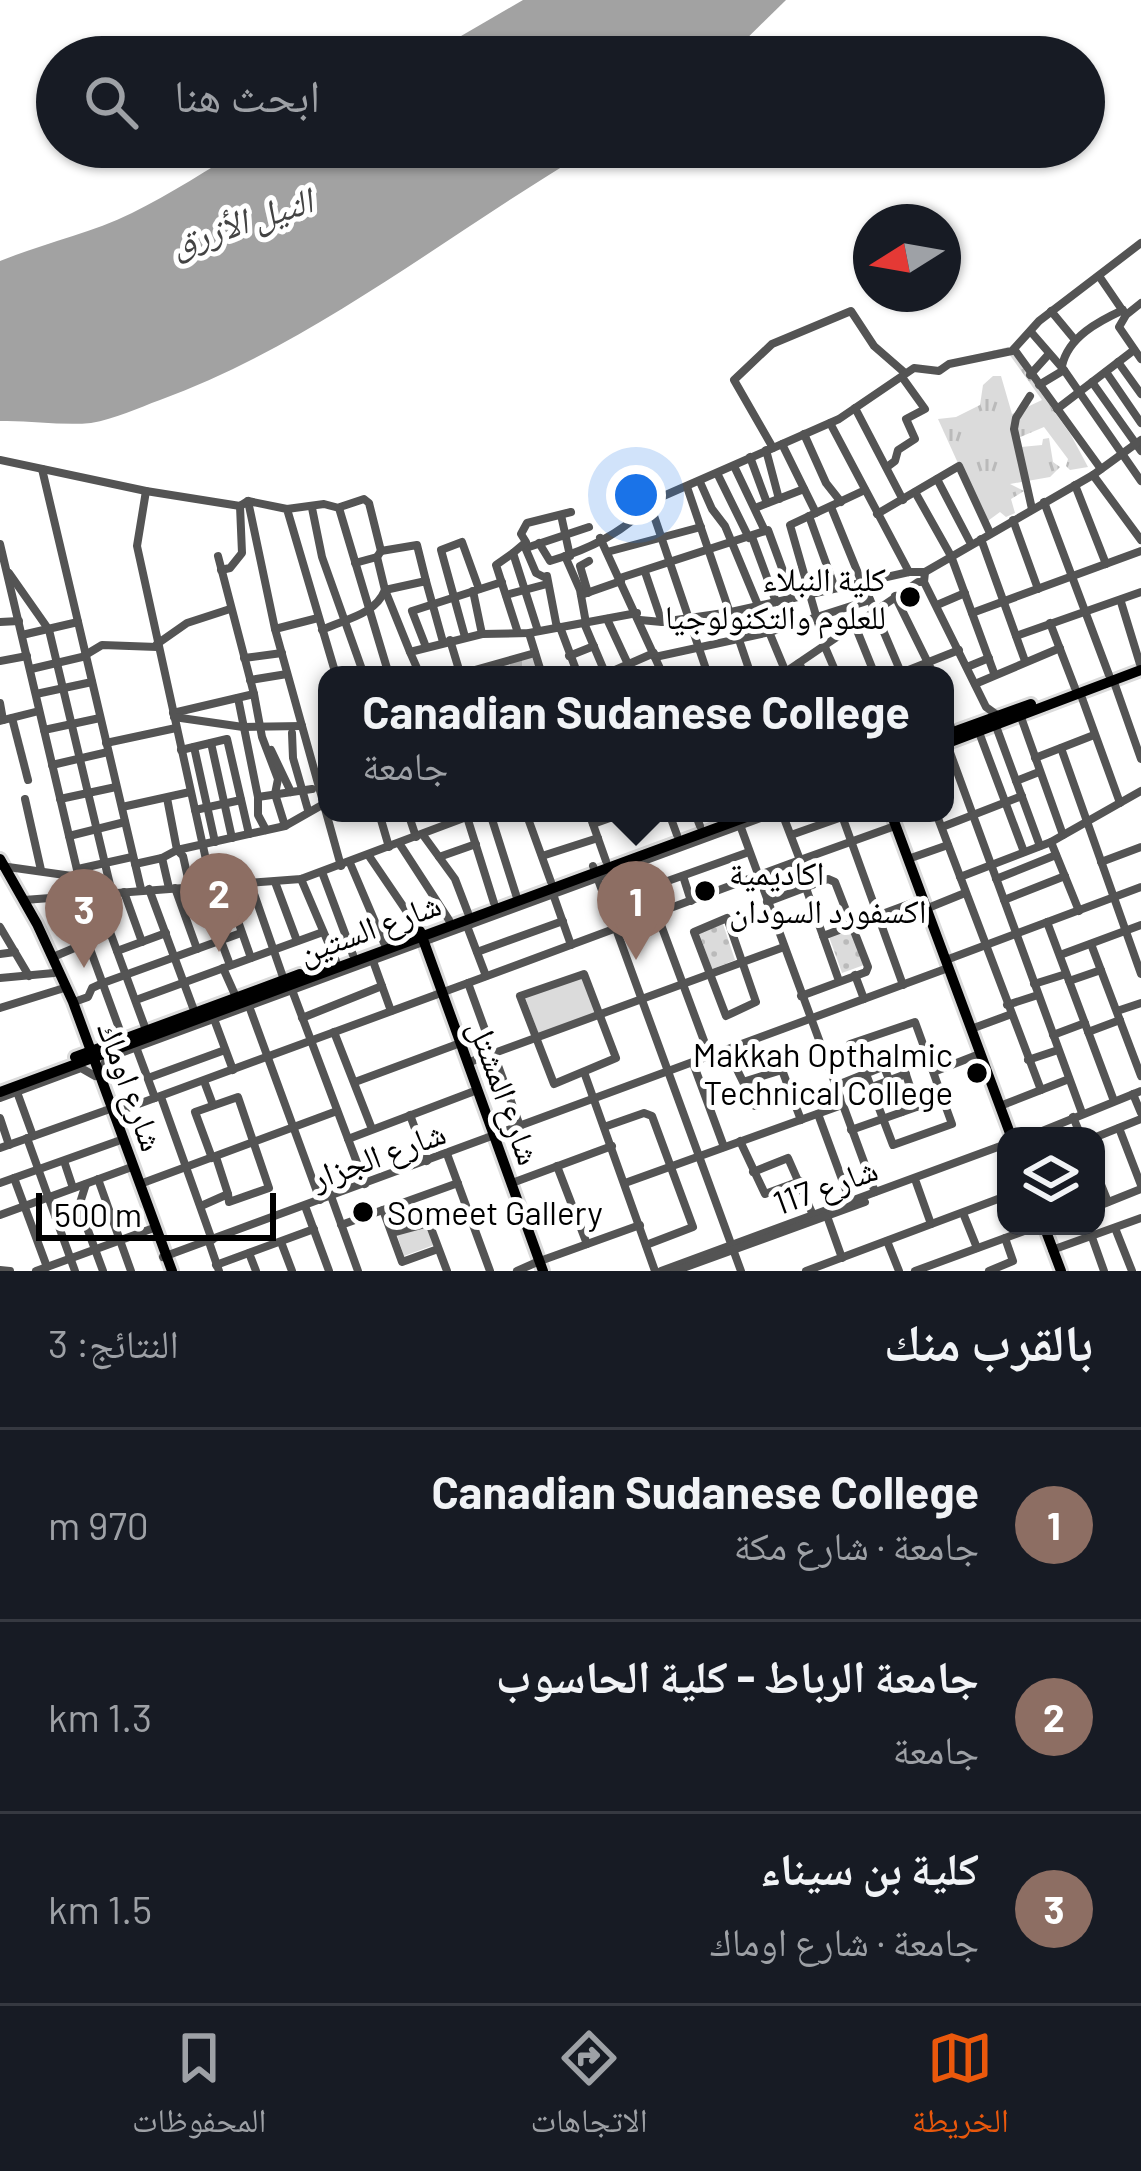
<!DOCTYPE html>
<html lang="ar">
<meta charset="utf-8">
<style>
body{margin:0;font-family:Barlow,"Noto Naskh Arabic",sans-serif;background:#20242c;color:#f1f3f6;direction:rtl}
.controls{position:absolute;right:36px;bottom:36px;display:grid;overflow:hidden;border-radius:24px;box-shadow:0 3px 9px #0004}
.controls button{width:108px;height:108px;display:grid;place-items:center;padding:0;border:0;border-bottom:3px solid #363941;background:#171b24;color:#f1f3f6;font:60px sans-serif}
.compass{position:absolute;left:853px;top:204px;width:108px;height:108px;border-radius:50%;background:#171b24;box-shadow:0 3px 9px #0004;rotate:259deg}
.scale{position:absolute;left:36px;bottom:30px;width:240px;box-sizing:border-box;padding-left:12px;border:6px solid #000;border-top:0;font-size:33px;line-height:42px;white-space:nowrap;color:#000;-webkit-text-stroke:9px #fff;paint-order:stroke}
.you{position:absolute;left:636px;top:495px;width:42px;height:42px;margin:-30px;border:9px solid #fff;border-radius:50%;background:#1a73e8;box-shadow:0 0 0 18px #1a73e833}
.badge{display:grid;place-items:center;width:78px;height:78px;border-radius:50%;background:#ea580c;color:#fff;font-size:39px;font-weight:700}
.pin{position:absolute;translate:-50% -99px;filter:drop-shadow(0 3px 6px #0008)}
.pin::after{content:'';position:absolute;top:63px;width:42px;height:36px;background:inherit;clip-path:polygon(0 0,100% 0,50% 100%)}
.popup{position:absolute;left:318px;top:666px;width:636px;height:156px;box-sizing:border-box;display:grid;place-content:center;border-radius:24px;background:#171b24;filter:drop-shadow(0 3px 9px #0005);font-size:39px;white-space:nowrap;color:#9ea1a6}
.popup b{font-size:45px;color:#f1f3f6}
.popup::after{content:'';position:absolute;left:50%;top:100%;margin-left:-24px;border:24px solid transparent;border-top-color:#171b24}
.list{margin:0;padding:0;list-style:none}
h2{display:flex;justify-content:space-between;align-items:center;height:156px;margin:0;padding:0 48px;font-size:51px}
h2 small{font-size:39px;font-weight:400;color:#9ea1a6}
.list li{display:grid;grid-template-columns:78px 1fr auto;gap:36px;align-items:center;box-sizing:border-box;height:192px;padding:0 48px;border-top:3px solid #363941}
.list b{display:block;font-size:45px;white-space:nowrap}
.list p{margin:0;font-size:39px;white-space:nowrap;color:#9ea1a6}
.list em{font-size:39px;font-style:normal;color:#9ea1a6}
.icon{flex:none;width:66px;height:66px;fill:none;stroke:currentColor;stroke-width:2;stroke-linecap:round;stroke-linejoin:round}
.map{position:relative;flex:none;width:1141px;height:1271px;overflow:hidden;direction:ltr}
.search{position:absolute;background:#171b24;box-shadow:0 3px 9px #0004;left:36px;right:36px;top:36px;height:132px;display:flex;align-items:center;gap:30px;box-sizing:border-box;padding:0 42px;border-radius:66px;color:#9ea1a6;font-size:45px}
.sheet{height:732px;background:#171b24}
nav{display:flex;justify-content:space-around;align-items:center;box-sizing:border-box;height:168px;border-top:3px solid #363941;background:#171b24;font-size:33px;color:#9ea1a6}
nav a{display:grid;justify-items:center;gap:6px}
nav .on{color:#ea580c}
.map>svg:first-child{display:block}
.grass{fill:url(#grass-tufts)}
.cemetery{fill:url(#cemetery-stones)}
.park{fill:url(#park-dots)}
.garden{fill:#dbdbdb}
.water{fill:#a2a2a2}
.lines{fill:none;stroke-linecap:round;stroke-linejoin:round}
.major-casing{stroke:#dbdbdb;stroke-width:16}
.minor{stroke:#545454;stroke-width:8}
.major{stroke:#000;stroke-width:10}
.poi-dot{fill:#000;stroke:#fff;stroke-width:4.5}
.labels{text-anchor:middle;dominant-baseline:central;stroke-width:10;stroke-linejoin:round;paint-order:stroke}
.poi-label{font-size:33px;fill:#000;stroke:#fff;text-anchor:end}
.street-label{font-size:33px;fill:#000;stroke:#fff}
.water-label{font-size:36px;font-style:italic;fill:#434343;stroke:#fff}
</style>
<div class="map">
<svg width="1141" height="1271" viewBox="0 0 1141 1271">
<defs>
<pattern id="grass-tufts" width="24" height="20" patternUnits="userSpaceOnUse" patternTransform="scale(3)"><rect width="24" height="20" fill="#dbdbdb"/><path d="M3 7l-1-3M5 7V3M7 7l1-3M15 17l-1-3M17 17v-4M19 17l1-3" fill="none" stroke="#bababa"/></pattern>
<pattern id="cemetery-stones" width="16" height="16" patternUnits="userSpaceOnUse" patternTransform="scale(3)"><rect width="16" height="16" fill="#dbdbdb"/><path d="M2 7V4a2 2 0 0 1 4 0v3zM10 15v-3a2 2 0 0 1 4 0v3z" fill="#bababa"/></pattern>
<pattern id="park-dots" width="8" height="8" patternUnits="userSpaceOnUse" patternTransform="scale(3)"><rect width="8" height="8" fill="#dbdbdb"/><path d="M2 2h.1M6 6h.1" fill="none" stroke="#bababa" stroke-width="1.8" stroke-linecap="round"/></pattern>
</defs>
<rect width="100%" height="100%" fill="#fff"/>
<!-- grass -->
<path class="grass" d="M1008,347l63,88 17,32 -18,3 -4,-4 2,-7 -24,-32 -26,11 3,9 21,-2 1,-6 6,-1 4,24 7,5 -10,10 -40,7 14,7 -13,8 4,14 -9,4 -6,-5 -15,11 -47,-104 18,-2 24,-12 3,-20 10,-9h8l11,38 30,-14 -33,-46 -42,3z"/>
<!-- cemetery -->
<path class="cemetery" d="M531,653l8,22h-62l-2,-6z"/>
<!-- park -->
<g class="park">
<path d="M723,924l12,36 -23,9 -13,-36z"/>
<path d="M850,925l14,40 -22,8 -14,-39z"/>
</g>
<!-- garden -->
<g class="garden">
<path d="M583,975l15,39 -59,21 -14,-38z"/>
<path d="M427,1225l7,20 -30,11 -7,-21z"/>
</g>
<!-- water -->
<g class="water">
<path d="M523,0h263l-58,57h-303z"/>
<path d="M246,147h349c-144,84 -277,195 -435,253 -22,8 -45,19 -69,23 -29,3 -61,-3 -91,-2v-160c44,-18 89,-27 132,-48 39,-19 76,-44 114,-66z"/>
</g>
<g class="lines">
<!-- major casing -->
<g class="major-casing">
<g id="major">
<path d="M945,735l86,-31"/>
<path d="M945,744l196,-74"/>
<path d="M891,813l120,323"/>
<path d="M0,859l37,65 36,78 99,269"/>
<path d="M420,931l123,340"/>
<path d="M75,1057l225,-83"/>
<path d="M0,1092l757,-279"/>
<path d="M1044,1226l17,45"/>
</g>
</g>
<!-- minor -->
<g class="minor">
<path d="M1099,276l26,38"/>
<path d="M1141,303l-15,12 -7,12 22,32"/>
<path d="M1051,311l24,29"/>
<path d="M1031,332l33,38 77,111"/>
<path d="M1014,349l87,120"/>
<path d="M1118,362l23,32"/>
<path d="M1062,366c6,-29 37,-45 61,-56"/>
<path d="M1106,372l35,51"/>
<path d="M1030,375l18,-20"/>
<path d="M1092,382l49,69"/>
<path d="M1039,385l25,-15"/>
<path d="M1030,396l-14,22 -2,11 18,80"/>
<path d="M855,408l48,92"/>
<path d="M1057,409l77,-59"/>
<path d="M830,423l79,149"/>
<path d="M804,434l22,49 15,19"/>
<path d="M782,444l34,69"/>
<path d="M773,448l-39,-68 38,-36 79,-33 23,35 31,27"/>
<path d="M766,450l13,49"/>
<path d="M750,457l17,46"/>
<path d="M0,460l146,31 94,15 8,-5 27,128 66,237"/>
<path d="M734,466l31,65"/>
<path d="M887,467l8,-6 3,-11 17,-11 -9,-20 19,-10 -23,-32"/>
<path d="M42,469l99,420"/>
<path d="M718,475l31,63"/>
<path d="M1093,475l48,65"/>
<path d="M937,479l34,65"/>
<path d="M700,482l12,27 13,17 62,149"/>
<path d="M1075,485l31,79"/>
<path d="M687,487l64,188"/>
<path d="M146,491l-9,55 75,341"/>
<path d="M915,492l36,64 43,117"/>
<path d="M248,501l39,8 49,166"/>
<path d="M1044,502l65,173"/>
<path d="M650,504l58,171"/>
<path d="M340,507l24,-8 5,4 12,48"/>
<path d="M831,507l31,76"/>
<path d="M312,508l10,49 42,118"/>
<path d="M755,508l49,-19"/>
<path d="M287,509l37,-5 15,4 50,167"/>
<path d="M877,514l82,-48 31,67"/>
<path d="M561,515l9,41"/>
<path d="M809,516l26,72"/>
<path d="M1013,520l25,69"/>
<path d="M752,537l24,65"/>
<path d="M600,538l63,137"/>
<path d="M981,539l44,122"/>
<path d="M539,543l11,18c37,-11 77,-30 102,-60l187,-82 75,-51 25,3 10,-7 63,-13 27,-30 102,-78"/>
<path d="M0,544l83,351"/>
<path d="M524,545l12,28 8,4"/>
<path d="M526,548l63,-21"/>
<path d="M607,552l94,-25"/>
<path d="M513,553l13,-11 -5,-8 6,-11 44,-11"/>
<path d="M565,556l15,34 6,33"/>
<path d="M377,557l8,33 25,62"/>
<path d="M355,563l22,-6 4,-6 36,-6 9,36"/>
<path d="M221,570l9,-2 12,-15 -2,-47"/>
<path d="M645,572l17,50"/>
<path d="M9,573l40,57 63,263"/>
<path d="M547,576l10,52"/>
<path d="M620,578l148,-48 25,68"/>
<path d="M863,583l39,92"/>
<path d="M473,591l9,43"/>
<path d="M588,593l-8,-27 9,-5"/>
<path d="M506,595l41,-11"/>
<path d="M581,595l40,-14"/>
<path d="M895,596l39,79"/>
<path d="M1121,602l19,62"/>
<path d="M937,605l28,-12"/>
<path d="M972,613l169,-62"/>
<path d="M607,619l26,56"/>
<path d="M640,620l22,2 69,-10 178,-40h16"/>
<path d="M0,622l19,-1"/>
<path d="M584,623l22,52"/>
<path d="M854,623l21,52"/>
<path d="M1050,623l25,65"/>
<path d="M560,627l18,48"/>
<path d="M275,629l43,-11"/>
<path d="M322,630c23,-11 53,-15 63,-40l41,-9 17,61"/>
<path d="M518,633l-22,-68 17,-12 25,78"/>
<path d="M529,633l13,42"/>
<path d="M22,635l56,-13"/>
<path d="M1016,636l125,-44"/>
<path d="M465,637l-24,-87 21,-8 17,47"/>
<path d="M450,640l10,33"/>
<path d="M157,644l30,-21 43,-14"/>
<path d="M426,647l-14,-36 90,-29"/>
<path d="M569,656l25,-10"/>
<path d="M655,657l115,-25 100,-32"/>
<path d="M244,658l38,-5"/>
<path d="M0,661l27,-5"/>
<path d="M799,663l6,12"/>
<path d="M967,667l22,-9"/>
<path d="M31,669l51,-12 20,-12 55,2"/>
<path d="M901,673l58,-23"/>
<path d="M606,674l48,-21"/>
<path d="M420,675l-10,-23 72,-18 47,-1 108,-20"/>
<path d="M457,675l78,-22"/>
<path d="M781,675l137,-93h6"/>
<path d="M837,675l-12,-28 -35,-122 75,-35"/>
<path d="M250,680l37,-6"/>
<path d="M975,684l85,-36"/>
<path d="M1115,685l26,74"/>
<path d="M36,694l56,-12"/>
<path d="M254,694l8,43 16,42 -3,15 10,32"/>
<path d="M238,698l20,99v18l8,15"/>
<path d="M1082,698l38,105"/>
<path d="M0,703l3,17"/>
<path d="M945,709l8,24"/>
<path d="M173,713l81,-19 -36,-138"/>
<path d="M997,715l-11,-8 -62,-125 1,-10 168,-97 48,-35"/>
<path d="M174,717l69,10 59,-1"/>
<path d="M12,718l16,62"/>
<path d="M1022,720l41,115"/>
<path d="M0,721l39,-10"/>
<path d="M997,729l43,117"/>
<path d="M44,730l56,-12"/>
<path d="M292,733l1,25 15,52"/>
<path d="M980,735l44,117"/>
<path d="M106,743l70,-15"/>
<path d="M211,743l21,95"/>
<path d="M194,747l21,95"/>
<path d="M948,747l134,366"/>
<path d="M1061,748l80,226"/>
<path d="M181,750l46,-11 22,95"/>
<path d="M271,750l20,42"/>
<path d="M1035,758l59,-23"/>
<path d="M52,765l56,-13"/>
<path d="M1016,781l23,-9"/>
<path d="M945,783l3,5"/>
<path d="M258,797l54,-8"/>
<path d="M167,798l10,52 108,-24 37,-21"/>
<path d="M25,799l16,71"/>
<path d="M60,799l56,-12"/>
<path d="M122,807l68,-15"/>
<path d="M195,810l46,-10"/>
<path d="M379,813l10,34"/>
<path d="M408,813l8,24"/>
<path d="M490,813l28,88"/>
<path d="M526,813l25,69"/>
<path d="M589,813l17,48"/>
<path d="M669,813l8,22"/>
<path d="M695,813l5,13"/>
<path d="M725,813l2,4"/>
<path d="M782,813l18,47 95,-34"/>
<path d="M841,813l62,172"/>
<path d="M936,813l105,277"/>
<path d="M467,817l27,86"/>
<path d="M410,818l15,-5"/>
<path d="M593,824l31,-11"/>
<path d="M740,825l135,367"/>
<path d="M942,827l80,-31"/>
<path d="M423,835l32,44 13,34"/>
<path d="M791,835l51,-18"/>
<path d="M69,836l56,-14"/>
<path d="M1051,842l28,69"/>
<path d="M399,843l50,77"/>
<path d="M369,856l51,75"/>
<path d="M542,856l56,-18"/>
<path d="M439,857l37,-13"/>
<path d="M162,858l7,30"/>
<path d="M908,859l40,-14"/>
<path d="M1101,862l40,-15"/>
<path d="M350,863l34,80"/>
<path d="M638,863l72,194"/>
<path d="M135,864l27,-6 15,-8 6,6 7,31"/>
<path d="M1,866l78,11"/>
<path d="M593,866l148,405"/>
<path d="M78,869l54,-12"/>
<path d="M322,872l31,83"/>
<path d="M683,876l8,25"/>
<path d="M960,877l91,-35 90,-51"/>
<path d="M301,879l35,82"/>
<path d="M996,879l60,-24"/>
<path d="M275,882l22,59"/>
<path d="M251,885l33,95"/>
<path d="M226,887l25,71"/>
<path d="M175,888l22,61"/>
<path d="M201,888l29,77"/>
<path d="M648,888l101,-36"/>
<path d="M806,888l33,93"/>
<path d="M149,889l46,124"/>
<path d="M124,892l18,50"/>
<path d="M96,894l50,136"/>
<path d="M553,894l18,51"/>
<path d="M71,897l52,142"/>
<path d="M24,900l277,-21 176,-66"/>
<path d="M1004,900l61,-24"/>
<path d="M767,902l61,-23 7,3 33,85 -2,5 -65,24"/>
<path d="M923,910l42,-17"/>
<path d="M727,918l29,84 -30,14 -32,-84z"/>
<path d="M1047,922l67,179"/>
<path d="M467,926l19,50"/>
<path d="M0,927l29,49"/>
<path d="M823,936l97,-36"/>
<path d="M1091,944l50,132"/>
<path d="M117,951l49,-18"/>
<path d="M477,952l86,-31"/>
<path d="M0,954l15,-2"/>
<path d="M1060,955l81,-30"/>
<path d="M53,957l57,-24"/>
<path d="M946,960l195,-73"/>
<path d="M373,961l18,50"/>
<path d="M223,968l13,29"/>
<path d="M584,974l32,84 -62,26 -34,-88z"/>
<path d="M855,975l9,24"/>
<path d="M0,978l54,-5"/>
<path d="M1069,981l32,-11"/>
<path d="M1034,984l32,-10"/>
<path d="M292,990l73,194"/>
<path d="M136,1000l187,-68"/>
<path d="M74,1002l14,-5 4,-9 11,-5 138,-50"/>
<path d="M1007,1005l31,-10"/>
<path d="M249,1006l71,194"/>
<path d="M0,1008l61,-19"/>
<path d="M1117,1011l24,-8"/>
<path d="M302,1018l80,-32"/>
<path d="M214,1019l19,51"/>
<path d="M971,1029l38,-14"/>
<path d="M334,1032l38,97"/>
<path d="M1088,1032l32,-12"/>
<path d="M1053,1035l32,-12"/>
<path d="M850,1044l65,-22 37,102 -59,21 -27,-71"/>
<path d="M136,1047l19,51"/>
<path d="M729,1050c7,21 17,36 26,56l37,-12"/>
<path d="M901,1060l16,47"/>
<path d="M1028,1060l30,-10"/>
<path d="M467,1063l317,-116"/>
<path d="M693,1063l31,84"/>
<path d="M884,1067l18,45"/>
<path d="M936,1071l41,-16"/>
<path d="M584,1072l71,199"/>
<path d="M101,1075l4,-13 13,-8 656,-241"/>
<path d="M148,1078l77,-28"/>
<path d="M204,1081l9,24"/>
<path d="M746,1081l36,-11 19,50"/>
<path d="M355,1082l100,-37"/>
<path d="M835,1086l92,-37"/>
<path d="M872,1087l34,-13"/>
<path d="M17,1092l16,44"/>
<path d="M1133,1094l8,19"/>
<path d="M161,1097l51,143"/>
<path d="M0,1098l81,-30 14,8"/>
<path d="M1000,1106l69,-27"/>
<path d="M114,1113l354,-130"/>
<path d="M818,1114l32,87"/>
<path d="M410,1115l17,46"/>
<path d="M1073,1117l8,19"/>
<path d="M0,1118l9,27"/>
<path d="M520,1126l-52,-143 332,-123"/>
<path d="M604,1127l40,-14 8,3 41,111 -47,18"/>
<path d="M1119,1128l22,57"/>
<path d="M851,1130l94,-33"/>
<path d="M1030,1136l111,-45"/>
<path d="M1096,1137l45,-18"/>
<path d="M27,1138l48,133"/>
<path d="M348,1139l124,-47"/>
<path d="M740,1141l25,53 35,-13"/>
<path d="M0,1148l107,-38"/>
<path d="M447,1154l43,117"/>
<path d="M216,1157l12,37"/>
<path d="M64,1161l9,27"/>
<path d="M557,1166l30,78"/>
<path d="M753,1172l35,-14 25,57"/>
<path d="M1096,1172l12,30"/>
<path d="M14,1178l33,89"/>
<path d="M98,1179l33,92"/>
<path d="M916,1182l15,42"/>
<path d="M0,1183l118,-42"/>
<path d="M512,1183l100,-37"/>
<path d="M625,1183l217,-78"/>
<path d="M86,1184l-7,22 24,65"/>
<path d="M140,1184l197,-73"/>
<path d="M331,1196l27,75"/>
<path d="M201,1206l27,-12 1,8 40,-14 -31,-91 -43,15 17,46"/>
<path d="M305,1206l24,65"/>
<path d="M1096,1207l45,-18"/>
<path d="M383,1210l19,52 36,-13"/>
<path d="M963,1213l14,35"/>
<path d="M0,1215l129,-47"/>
<path d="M827,1216l15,42"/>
<path d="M341,1225l117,-42"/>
<path d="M1088,1226l16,45"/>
<path d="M1115,1228l17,43"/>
<path d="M392,1233l37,-10 18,48"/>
<path d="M887,1241l12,30"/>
<path d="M209,1242l10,29"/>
<path d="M281,1242l11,29"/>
<path d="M1052,1250l89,-32"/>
<path d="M249,1253l7,18"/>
<path d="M163,1257l785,-289"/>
<path d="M540,1261l100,-36"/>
<path d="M216,1265l98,-36"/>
<path d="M0,1270l10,1"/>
<path d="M36,1271l115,-42"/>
<path d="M517,1271l18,-8"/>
<path d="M661,1271l345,-127"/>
<path d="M675,1271l190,-69"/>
<path d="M806,1271l200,-75"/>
<path d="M915,1271l123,-45"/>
<path d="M989,1271l24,-10 -8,-23"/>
</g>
<!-- major -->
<use href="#major" class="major"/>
</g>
<!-- markers -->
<g class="poi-dot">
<circle cx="910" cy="597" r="12"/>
<circle cx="705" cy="891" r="12"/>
<circle cx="977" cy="1073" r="12"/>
<circle cx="363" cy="1212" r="12"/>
</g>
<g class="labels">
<!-- poi labels -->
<g class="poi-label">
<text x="886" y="578">كلية النبلاء<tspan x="886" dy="38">للعلوم والتكنولوجيا</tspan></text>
<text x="729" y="872" text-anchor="start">اكاديمية<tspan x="729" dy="38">اكسفورد السودان</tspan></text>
<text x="953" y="1054">Makkah Opthalmic<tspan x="953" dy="38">Technical College</tspan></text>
<text x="387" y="1212" text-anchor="start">Someet Gallery</text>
</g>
<!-- street labels -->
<g class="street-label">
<text transform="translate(369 927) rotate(-20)">شارع الستين</text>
<text transform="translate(132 1086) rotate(70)">شارع اوماك</text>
<text transform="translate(506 1092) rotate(70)">شارع المشتل</text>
<text transform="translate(378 1154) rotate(-20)">شارع الجزار</text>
<text transform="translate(825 1185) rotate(-20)">شارع 117</text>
</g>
<!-- water labels -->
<g class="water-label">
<text transform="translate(241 220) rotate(-18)">النيل الأزرق</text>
</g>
</g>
</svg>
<div class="controls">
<button><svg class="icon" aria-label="layers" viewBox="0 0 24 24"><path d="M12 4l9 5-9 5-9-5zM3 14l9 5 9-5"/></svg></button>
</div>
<svg class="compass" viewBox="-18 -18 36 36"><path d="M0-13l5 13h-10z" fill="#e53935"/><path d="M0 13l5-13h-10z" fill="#9ea1a6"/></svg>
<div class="scale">500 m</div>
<div class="you"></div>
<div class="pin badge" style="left:636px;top:960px;background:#8d6e63">1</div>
<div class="popup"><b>Canadian Sudanese College</b>جامعة</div>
<div class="pin badge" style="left:219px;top:952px;background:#8d6e63">2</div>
<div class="pin badge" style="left:84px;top:968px;background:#8d6e63">3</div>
<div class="search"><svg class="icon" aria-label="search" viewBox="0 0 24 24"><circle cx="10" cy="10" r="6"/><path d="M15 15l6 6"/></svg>ابحث هنا</div>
</div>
<section class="sheet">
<h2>بالقرب منك<small>النتائج: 3</small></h2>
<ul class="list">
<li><span class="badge" style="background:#8d6e63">1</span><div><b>Canadian Sudanese College</b><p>جامعة · شارع مكة</p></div><em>970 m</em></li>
<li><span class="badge" style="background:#8d6e63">2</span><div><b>جامعة الرباط - كلية الحاسوب</b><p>جامعة</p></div><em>1.3 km</em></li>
<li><span class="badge" style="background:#8d6e63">3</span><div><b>كلية بن سيناء</b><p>جامعة · شارع اوماك</p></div><em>1.5 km</em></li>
</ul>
</section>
<nav>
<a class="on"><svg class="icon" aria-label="map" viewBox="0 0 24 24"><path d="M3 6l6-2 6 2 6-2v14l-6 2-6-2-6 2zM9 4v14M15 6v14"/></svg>الخريطة</a>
<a><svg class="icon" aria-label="directions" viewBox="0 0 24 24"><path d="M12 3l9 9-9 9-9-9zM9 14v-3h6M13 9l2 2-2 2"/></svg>الاتجاهات</a>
<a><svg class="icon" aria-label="saved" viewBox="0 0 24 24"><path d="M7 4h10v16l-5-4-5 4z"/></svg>المحفوظات</a>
</nav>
